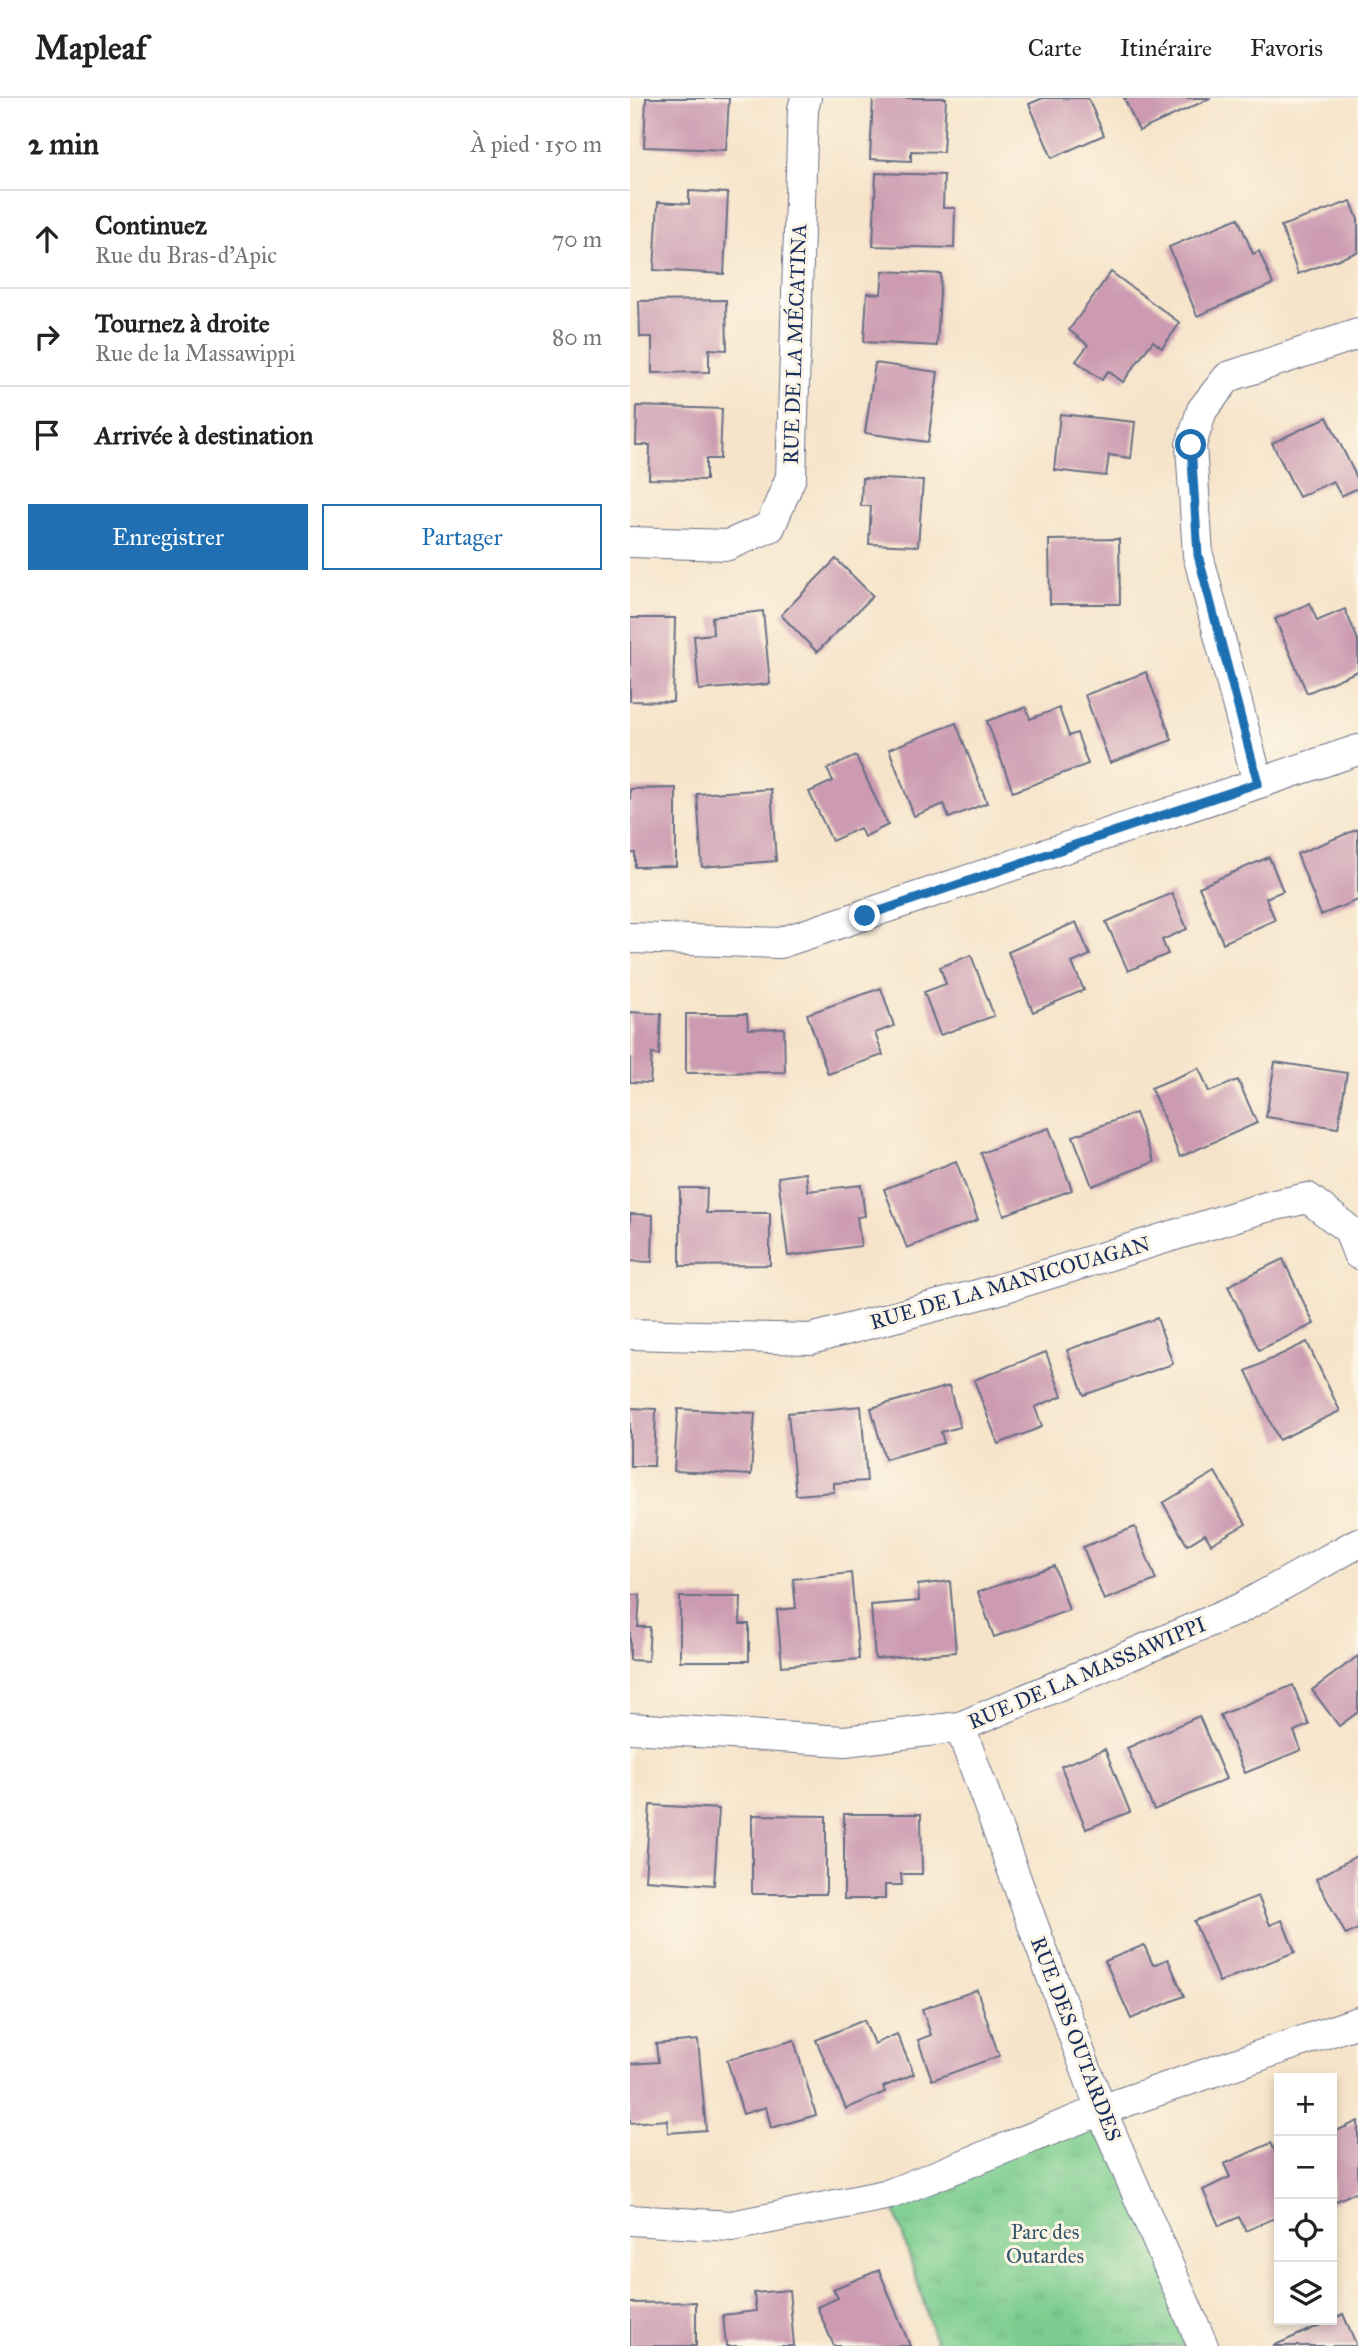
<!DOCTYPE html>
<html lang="fr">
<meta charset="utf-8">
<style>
body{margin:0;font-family:"IM FELL Great Primer",serif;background:#f2f2f2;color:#222}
.controls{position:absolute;right:21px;bottom:21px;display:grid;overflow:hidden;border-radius:0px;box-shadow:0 4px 10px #0003}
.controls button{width:63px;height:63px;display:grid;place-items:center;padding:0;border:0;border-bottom:2px solid #e0e0e0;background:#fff;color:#222;font:35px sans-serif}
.stop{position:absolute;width:21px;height:21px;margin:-16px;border:5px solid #1f6fb2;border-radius:50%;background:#fff}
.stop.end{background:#1f6fb2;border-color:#fff;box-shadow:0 2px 7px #0008}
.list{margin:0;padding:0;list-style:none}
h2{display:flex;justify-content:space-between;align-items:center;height:91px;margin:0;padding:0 28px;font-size:30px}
h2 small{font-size:23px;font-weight:400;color:#767676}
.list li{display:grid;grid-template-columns:46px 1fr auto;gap:21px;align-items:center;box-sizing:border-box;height:98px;padding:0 28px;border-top:2px solid #e0e0e0}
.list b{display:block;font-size:26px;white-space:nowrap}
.list p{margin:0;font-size:23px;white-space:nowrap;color:#767676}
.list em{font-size:23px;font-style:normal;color:#767676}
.actions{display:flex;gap:14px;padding:21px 28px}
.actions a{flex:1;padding:16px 0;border:2px solid #1f6fb2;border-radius:0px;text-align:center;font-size:24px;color:#1f6fb2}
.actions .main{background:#1f6fb2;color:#fff}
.icon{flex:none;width:38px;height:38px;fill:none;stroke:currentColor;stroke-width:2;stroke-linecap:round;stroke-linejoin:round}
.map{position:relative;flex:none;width:728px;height:2248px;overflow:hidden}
header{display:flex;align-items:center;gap:42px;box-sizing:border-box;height:98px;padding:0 35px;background:#fff;border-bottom:2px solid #e0e0e0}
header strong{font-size:33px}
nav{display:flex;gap:38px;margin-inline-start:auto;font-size:24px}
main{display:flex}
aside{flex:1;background:#fff}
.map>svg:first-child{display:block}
.park{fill:url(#park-tufts);stroke:#4c7e76;stroke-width:2}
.building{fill:#cc9bb1}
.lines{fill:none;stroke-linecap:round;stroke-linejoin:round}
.minor-casing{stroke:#686e84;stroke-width:32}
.minor{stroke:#fff;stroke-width:30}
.route{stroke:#1f6fb2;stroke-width:9}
.labels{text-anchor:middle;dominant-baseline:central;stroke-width:6;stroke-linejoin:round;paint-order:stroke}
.street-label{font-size:21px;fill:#1b2f5e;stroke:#fcf5e5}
.park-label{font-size:21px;fill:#33566a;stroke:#fcf5e5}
</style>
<header>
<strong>Mapleaf</strong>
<nav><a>Carte</a><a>Itinéraire</a><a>Favoris</a></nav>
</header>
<main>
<aside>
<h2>2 min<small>À pied · 150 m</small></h2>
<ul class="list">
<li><svg class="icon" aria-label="ahead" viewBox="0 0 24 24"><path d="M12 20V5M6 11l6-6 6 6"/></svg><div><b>Continuez</b><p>Rue du Bras-d'Apic</p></div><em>70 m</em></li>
<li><svg class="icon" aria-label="right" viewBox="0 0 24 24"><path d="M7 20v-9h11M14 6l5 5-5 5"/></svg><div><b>Tournez à droite</b><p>Rue de la Massawippi</p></div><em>80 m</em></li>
<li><svg class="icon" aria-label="arrive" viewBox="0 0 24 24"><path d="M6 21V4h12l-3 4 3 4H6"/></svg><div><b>Arrivée à destination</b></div></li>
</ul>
<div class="actions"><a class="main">Enregistrer</a><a>Partager</a></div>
</aside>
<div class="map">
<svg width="728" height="2248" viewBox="0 0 728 2248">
<defs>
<pattern id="park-tufts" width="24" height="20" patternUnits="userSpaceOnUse" patternTransform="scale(1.75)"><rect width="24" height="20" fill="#7ccd8f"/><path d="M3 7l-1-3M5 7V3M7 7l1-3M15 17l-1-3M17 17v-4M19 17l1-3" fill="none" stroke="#6bb07e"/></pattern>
</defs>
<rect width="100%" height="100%" fill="#fcf5e5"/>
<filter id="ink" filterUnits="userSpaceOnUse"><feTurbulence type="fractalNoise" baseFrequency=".0143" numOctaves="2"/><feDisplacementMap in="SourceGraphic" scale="14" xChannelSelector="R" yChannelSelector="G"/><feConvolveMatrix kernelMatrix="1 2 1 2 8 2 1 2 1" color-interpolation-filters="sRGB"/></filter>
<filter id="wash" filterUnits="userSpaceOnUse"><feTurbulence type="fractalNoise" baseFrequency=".00686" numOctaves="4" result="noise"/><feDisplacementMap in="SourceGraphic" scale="28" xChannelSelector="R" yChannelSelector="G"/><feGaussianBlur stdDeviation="1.57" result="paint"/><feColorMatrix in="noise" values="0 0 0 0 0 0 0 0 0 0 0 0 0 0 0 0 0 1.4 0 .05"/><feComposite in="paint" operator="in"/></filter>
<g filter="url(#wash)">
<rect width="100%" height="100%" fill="#f6e4ca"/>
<!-- park -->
<path class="park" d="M471,2012l102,236h-266l-47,-152z"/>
<g id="blocks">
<!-- building -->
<g class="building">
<path d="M16,0h83l-3,52 -82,-3z"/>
<path d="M243,0h73l-3,54 -32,-1v10l-41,-2z"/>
<path d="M413,0h45l16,37 -52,23 -23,-54z"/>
<path d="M494,0h87l-72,33z"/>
<path d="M246,75l68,2 -1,33h12l-1,40 -81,-2z"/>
<path d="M59,93l39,2 -4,81 -70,-4 4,-68 31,2z"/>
<path d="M721,103l7,19v32l-60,22 -17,-48z"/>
<path d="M608,120l15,36 6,-3 14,33 -76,32 -28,-69z"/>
<path d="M253,173l58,3 -4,72 -73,-4 3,-49 14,1z"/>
<path d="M481,174l69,51 -18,25 -9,-7 -30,41 -15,-11 -6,9 -26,-19 12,-16 -19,-15z"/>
<path d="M96,202l1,50 -18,-1v23l-57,1v-36h-12l-1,-36z"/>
<path d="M245,265l63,9 -10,70 -63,-9z"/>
<path d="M7,308l85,3 -2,50h-14v21l-57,-1 1,-34h-14z"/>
<path d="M430,316l75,8 -4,36 -22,-3 -3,21 -52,-6z"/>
<path d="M697,319l31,63v8l-17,8 -8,-15 -34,16 -27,-54z"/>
<path d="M232,380l61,3 -5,65 -49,-2 2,-38h-10z"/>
<path d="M489,441l1,65h-70l-1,-64z"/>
<path d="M206,461l37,37 -56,56 -36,-37z"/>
<path d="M680,505l7,18 28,-12 13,31v31l-51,22 -32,-74z"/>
<path d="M133,513l7,73 -71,6 -5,-54 19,-2 -1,-17z"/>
<path d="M0,520h45l-2,84 -43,-1z"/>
<path d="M516,574l26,68 -62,23 -25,-68z"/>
<path d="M396,609l4,12 29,-11 10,28 8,-3 11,31 -75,28 -26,-71z"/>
<path d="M326,625l31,80 -38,15 -5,-14 -30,12 -25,-67z"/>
<path d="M226,658l32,69 -24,12 -4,-9 -28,13 -23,-49 24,-11 -6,-12z"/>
<path d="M46,690v78l-41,1v-14h-5v-64z"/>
<path d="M141,691l5,72 -74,6 -5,-73z"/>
<path d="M728,731v71l-37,15 -24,-61z"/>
<path d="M639,759l14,34 -17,7 9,22 -52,23 -24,-56z"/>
<path d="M542,795l15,36 -25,11 6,14 -40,17 -22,-49z"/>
<path d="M446,824l14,33 -18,8 12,27 -51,22 -25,-60z"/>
<path d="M341,857l23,61 -54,19 -16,-43 22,-8 -6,-17z"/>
<path d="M251,890l13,38 -19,7 8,22 -55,19 -21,-60z"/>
<path d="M0,914l31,2 -2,41 -7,-1 -2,29 -20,-1z"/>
<path d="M56,916h61l1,15 36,-1 1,44 -99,1z"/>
<path d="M645,964l72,11 -9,55 -72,-11z"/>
<path d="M569,970l10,24 29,-12 19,43 -77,34 -29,-69z"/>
<path d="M505,1015l19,49 -62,24 -19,-50z"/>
<path d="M419,1030l23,62 -68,25 -23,-62z"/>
<path d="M326,1063l22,59 -71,28 -23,-59z"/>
<path d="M176,1075l2,18 53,-6 4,31 -8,1 4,29 -73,10 -10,-79z"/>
<path d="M50,1090h27l-1,25h64v52l-90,1z"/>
<path d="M0,1116l23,1 -1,47 -22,-1z"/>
<path d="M653,1161l31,65 -55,26 -31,-64z"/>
<path d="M527,1220l16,46 -89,31 -17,-45z"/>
<path d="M677,1244l33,69 -61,29 -33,-69z"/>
<path d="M416,1254l16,44 -27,11 7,20 -44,17 -24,-64z"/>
<path d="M319,1288l11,41 -19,5 3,11 -59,16 -14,-51z"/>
<path d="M231,1308l6,75 -33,2v9l-38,3 -8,-82z"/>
<path d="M0,1310l26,1 -2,57h-24z"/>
<path d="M48,1311l77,4 -4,62 -77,-4z"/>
<path d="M585,1374l31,52 -35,20 -6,-10 -18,11 -24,-42z"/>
<path d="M505,1429l21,53 -52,20 -21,-53z"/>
<path d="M424,1468l15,44 -75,27 -16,-45z"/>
<path d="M221,1475l8,86 -77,7 -5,-56 19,-2 -3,-29z"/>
<path d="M320,1483l6,71 -81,7 -4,-54 48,-4 -1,-16z"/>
<path d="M0,1497h10l-2,32h12l-2,34 -18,-1z"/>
<path d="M50,1499h61l-1,27h9v37h-69z"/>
<path d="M728,1558v56l-19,14 -27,-36z"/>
<path d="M663,1587l16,40 -15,6 7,19 -56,23 -25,-58z"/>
<path d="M569,1618l27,63 -72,31 -27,-62z"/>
<path d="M475,1651l25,63 -44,17 -25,-63z"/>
<path d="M20,1707l69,4 -5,76 -69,-5z"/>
<path d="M214,1716h77l1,60h-21l1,11h-17v14h-41z"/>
<path d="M122,1717l74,1v78h-74z"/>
<path d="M728,1757v74l-12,6 -30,-56z"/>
<path d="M628,1798l12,29 12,-5 13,32 -76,30 -25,-61z"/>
<path d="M514,1847l9,20 15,-6 16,37 -53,23 -26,-58z"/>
<path d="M347,1892l22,66 -67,24 -14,-40 13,-5 -9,-26z"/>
<path d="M234,1922l10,24 23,-10 17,40 -31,13 2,5 -39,17 -30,-69z"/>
<path d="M68,1942l8,90 -38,3 -1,-13 -37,3v-59l28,-2 -2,-18z"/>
<path d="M164,1942l22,75 -45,13 -5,-21 -23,7 -16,-54z"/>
<path d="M728,2023v70l-26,12v-70z"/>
<path d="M641,2045l8,18v55l-33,15 -7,-14 -20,9 -16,-36 27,-13 -6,-13z"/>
<path d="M249,2172l31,76h-76l-17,-39 21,-9 -5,-9z"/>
<path d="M159,2192l5,56h-68l-3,-31 33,-4 -2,-18z"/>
<path d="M66,2204v44h-66v-43z"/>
<path d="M713,2216l14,32h-84l59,-26z"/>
</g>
</g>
</g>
<g filter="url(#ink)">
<use href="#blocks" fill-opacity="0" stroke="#686e84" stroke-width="2"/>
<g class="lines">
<!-- minor casing -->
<g class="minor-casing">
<g id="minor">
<path d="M0,444l98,3 42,-18 21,-50 12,-368 3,-11"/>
<path d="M628,685l-60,-228 -7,-110 11,-35 26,-33 130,-43"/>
<path d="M0,840l150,5 578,-193"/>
<path d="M0,1236l181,5 185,-49 270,-83 42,-9 41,32 9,24"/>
<path d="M330,1629l141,383 102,236"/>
<path d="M0,1630l215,13 115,-14 279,-118 119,-66"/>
<path d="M0,2122l102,6 158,-32 211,-84 257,-88"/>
</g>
</g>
<!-- minor -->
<use href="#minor" class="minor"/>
</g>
</g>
<g class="lines" filter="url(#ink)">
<!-- route -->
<path class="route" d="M235,818l393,-133 -60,-228 -7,-110"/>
</g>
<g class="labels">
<!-- street labels -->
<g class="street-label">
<text transform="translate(165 246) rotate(-88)">RUE DE LA MÉCATINA</text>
<text transform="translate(380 1185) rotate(-16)">RUE DE LA MANICOUAGAN</text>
<text transform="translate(457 1575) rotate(-23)">RUE DE LA MASSAWIPPI</text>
<text transform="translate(446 1941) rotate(69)">RUE DES OUTARDES</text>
</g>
<!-- park labels -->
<g class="park-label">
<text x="415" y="2134">Parc des<tspan x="415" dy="24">Outardes</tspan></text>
</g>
</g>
</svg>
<div class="controls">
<button>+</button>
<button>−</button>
<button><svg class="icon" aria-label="locate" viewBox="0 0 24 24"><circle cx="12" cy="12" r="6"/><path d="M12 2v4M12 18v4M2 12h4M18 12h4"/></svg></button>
<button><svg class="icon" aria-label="layers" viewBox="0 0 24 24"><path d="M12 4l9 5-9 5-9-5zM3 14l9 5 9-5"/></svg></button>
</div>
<div class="stop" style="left:561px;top:347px"></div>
<div class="stop end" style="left:235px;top:818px"></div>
</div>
</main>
